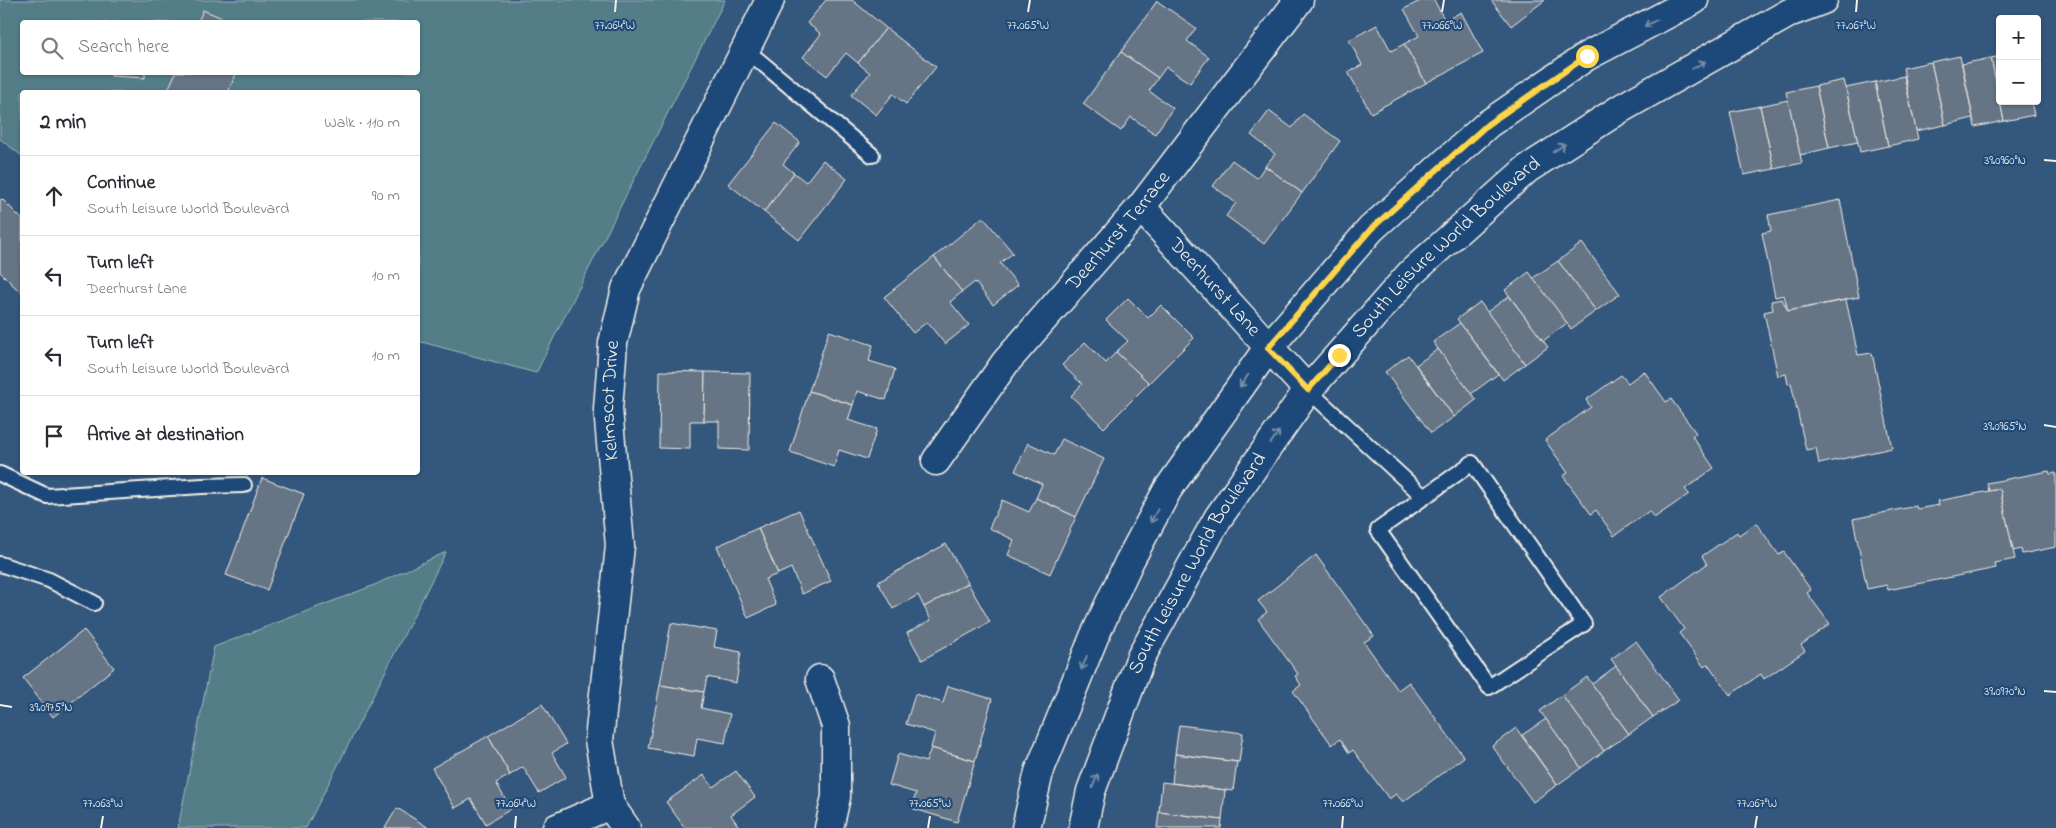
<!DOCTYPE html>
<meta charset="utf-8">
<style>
body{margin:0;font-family:"Indie Flower",sans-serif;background:#f7f7f7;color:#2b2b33}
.controls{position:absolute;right:15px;top:15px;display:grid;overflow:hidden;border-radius:5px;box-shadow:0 1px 4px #0004}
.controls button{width:45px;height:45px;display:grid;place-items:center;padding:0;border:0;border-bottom:1px solid #e1e1e2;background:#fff;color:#2b2b33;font:25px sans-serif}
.stop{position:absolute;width:15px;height:15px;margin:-11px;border:4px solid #ffd54a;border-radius:50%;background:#fff}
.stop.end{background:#ffd54a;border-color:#fff;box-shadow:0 1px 5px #0008}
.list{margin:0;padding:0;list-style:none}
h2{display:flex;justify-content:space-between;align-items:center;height:65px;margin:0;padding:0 20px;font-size:21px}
h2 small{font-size:16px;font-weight:400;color:#7c7c81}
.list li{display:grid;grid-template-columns:32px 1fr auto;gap:15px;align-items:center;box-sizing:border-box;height:80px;padding:0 20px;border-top:1px solid #e1e1e2}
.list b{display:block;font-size:19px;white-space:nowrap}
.list p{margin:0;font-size:16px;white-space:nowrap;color:#7c7c81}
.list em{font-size:16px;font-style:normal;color:#7c7c81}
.icon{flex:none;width:28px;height:28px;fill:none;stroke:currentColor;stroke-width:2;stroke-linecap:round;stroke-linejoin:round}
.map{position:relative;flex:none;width:2056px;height:828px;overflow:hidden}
.search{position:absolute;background:#fff;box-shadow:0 1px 4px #0004;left:20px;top:20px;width:400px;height:55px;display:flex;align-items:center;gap:12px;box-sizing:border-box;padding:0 18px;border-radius:5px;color:#7c7c81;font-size:19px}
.panel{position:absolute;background:#fff;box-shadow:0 1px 4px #0004;left:20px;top:90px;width:400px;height:385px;border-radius:5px}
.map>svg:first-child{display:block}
.green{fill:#537e87;stroke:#a4b8b8;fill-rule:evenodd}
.building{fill:#667486;stroke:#f4f1e8}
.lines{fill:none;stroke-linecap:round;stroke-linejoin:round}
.service-casing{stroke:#f4f1e8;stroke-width:18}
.minor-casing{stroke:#f4f1e8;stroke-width:31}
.tertiary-casing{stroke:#f4f1e8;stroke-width:31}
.service{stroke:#1f4a7a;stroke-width:14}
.minor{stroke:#1f4a7a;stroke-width:28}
.tertiary{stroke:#1f4a7a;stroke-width:28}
.oneway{stroke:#748da6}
.route{stroke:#ffd54a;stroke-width:6}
.ticks{fill:none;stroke:#f4f1e8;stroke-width:2}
.labels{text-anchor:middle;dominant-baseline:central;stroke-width:4.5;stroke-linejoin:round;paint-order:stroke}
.street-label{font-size:20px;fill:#f4f1e8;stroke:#1f4a7a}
.ticks-label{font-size:12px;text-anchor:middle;fill:#f4f1e8;stroke:#1f4a7a;stroke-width:4.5;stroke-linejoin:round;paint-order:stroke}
</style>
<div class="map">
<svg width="2056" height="828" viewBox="0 0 2056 828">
<rect width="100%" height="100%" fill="#34577e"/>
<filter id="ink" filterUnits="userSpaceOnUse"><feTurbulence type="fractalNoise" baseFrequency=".02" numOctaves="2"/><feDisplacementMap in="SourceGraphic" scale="10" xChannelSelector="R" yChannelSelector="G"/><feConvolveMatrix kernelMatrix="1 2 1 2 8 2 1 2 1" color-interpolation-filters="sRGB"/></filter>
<g filter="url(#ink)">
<!-- green -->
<g class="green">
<path d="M0,0h725l-189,373 -118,-32v-249h-396v64l-22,-17zM22,22h396v50h-396z"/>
<path d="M446,552l-140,276h-128l36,-181 158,-61z"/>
</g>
<!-- building -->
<g class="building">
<path d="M826,0h26l34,28 -28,35 -12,-10 -19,23 -24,-19 18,-23 -14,-11z"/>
<path d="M1422,0h12l11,21 16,-9 22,41 -57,30 -22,-39 15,-8 -15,-27z"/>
<path d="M1491,0h54l-34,26z"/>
<path d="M1157,1l39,27 -9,13 22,16 -19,26 -24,-16 -8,11 -37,-26z"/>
<path d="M203,10l24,10 -1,2h-28z"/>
<path d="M1377,25l14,26 13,-7 22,39 -55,30 -23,-41 14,-7 -13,-25z"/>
<path d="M886,28l50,39 -30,37 -13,-10 -17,21 -25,-20 19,-22 -12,-10z"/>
<path d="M1121,52l37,26 -9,13 24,17 -18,26 -24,-17 -10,14 -38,-27z"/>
<path d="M1960,56l13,62 -28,7 -14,-63z"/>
<path d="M2000,56v44l-9,-42z"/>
<path d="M1991,58l13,63 -29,6 -13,-63z"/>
<path d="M1931,62l14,63 -29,6 -13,-63z"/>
<path d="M112,72h33v6l-34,-2z"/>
<path d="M176,72h61l-9,20h-61z"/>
<path d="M1904,76l14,63 -30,7 -13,-64z"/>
<path d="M1844,80l14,62 -29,6 -13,-62z"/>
<path d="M1875,82l13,64 -28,6 -14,-64z"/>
<path d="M1816,86l13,62 -29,7 -14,-63z"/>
<path d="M1788,100l14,63 -28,6 -14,-63z"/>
<path d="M2000,101h31l3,14 -30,6z"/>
<path d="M1760,106l14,63 -30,6 -14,-63z"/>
<path d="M1269,111l23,17 11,-14 37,27 -38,52 -37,-27 10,-12 -24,-19z"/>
<path d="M776,123l24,19 -17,22 11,9 -30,39 -36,-28z"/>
<path d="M823,160l24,19 -48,61 -35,-28 30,-39 12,9z"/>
<path d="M1232,160l25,18 8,-12 37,27 -38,51 -38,-28 10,-13 -23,-17z"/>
<path d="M2,199l20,20v75l-22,-22v-72z"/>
<path d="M1840,200l19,97 -71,14 -4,-16 -9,2 -13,-64 9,-2 -3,-16z"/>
<path d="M983,217l30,36 -13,10 18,22 -25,20 -18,-23 -13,10 -28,-35z"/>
<path d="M1582,243l38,51 -24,17 -38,-50z"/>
<path d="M934,257l28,35 -12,10 19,23 -24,19 -18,-22 -14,11 -29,-36z"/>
<path d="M1558,261l38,50 -25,18 -38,-51z"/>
<path d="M1529,272l38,51 -24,18 -38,-51z"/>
<path d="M1509,296l39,51 -23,17 -38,-52z"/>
<path d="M1128,298l20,20 13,-13 33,33 -45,45 -33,-31 12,-11 -22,-21z"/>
<path d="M1782,299l6,12 58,-11 12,55 14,-2 20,95 -73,16 -3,-16 -10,2 -15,-67 -3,1 -2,-10 -8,2 -14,-64 9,-2 -2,-9z"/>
<path d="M1480,302l45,62 -22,16 -46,-61z"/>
<path d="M1460,323l38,51 -27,20 -38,-52z"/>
<path d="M829,331l44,14 -4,16 26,8 -9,31 -29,-9 -4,14 -44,-14z"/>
<path d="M1085,342l21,21 10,-11 33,31 -45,45 -33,-32 11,-12 -20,-19z"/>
<path d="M1438,349l38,51 -22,17 -38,-52z"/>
<path d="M1408,355l46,62 -23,16 -46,-61z"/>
<path d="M660,371l45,1 -1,49h-14v28l-31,-1z"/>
<path d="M1644,371l22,31 5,-3 25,34 -4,3 22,32 -29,21 4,5 -35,24 -5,-7 -35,25 -18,-26 -5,4 -28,-38 5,-3 -23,-33 46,-33 -5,-7 35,-25 7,8z"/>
<path d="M705,372l45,1 -1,77 -30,-1v-28h-15z"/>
<path d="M809,391l44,14 -5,15 29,9 -10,30 -28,-9 -5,17 -44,-15z"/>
<path d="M1062,439l42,20 -28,58 -40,-19 6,-14 -27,-13 13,-28 26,12z"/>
<path d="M2049,471l1,3 6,-1v74l-34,7 -1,-5 -8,2 -13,-62 -11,2 -2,-8z"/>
<path d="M262,478l42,16 -37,96 -41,-15z"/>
<path d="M2000,489l15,70 -20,4 1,5 -108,22 -1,-5 -20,4 -14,-70 63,-13 1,3 22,-4 -1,-4z"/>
<path d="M1036,498l40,19 -26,57 -42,-19 6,-15 -25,-12 13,-28 27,12z"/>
<path d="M799,510l32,71 -29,13 -11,-26 -13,6 -20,-46z"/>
<path d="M1756,523l23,32 5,-3 27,38 -4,3 23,31 -29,21 4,6 -41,28 -3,-5 -31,21 -22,-31 -4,3 -25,-34 5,-4 -23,-32 46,-33 -5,-8 35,-24 2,3z"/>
<path d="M758,528l20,46 -13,5 11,26 -28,13 -31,-72z"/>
<path d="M946,544l22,39 -44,24 -6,-12 -25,14 -15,-27z"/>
<path d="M1316,555l58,81 -10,6 34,48 11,-8 55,75 -61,45 -7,-8 -7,5 -36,-49 -4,3 -9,-14 -8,6 -39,-54 8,-6 -6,-9 3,-2 -40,-55 9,-7 -9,-11z"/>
<path d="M968,583l22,39 -68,38 -15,-27 24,-13 -7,-13z"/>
<path d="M671,623l46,8 -3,16 27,5 -5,31 -29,-6 -3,15 -44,-7z"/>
<path d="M84,630l30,38 -61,49 -30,-39z"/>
<path d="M1636,641l43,59 -26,17 -42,-58z"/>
<path d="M1616,666l37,51 -24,17 -37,-50z"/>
<path d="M1587,677l42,57 -25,17 -42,-56z"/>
<path d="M660,685l44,7 -3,16 29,6 -5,29 -28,-5 -3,18 -46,-8z"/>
<path d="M948,686l44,13 -17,62 -44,-13 4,-15 -29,-9 9,-30 28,9z"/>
<path d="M1562,695l42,56 -23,17 -41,-57z"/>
<path d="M542,704l24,40 -14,9 14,24 -27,16 -16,-26 -13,8 -22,-39z"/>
<path d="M1546,719l35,49 -24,17 -35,-50z"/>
<path d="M1179,725l64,8 -4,29 -64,-8z"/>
<path d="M1516,728l41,57 -24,17 -41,-56z"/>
<path d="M488,736l22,39 -14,8 15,26 -25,15 -15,-25 -16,9 -23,-40z"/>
<path d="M931,748l44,13 -18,61 -46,-14 5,-15 -27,-8 9,-31 28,8z"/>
<path d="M1175,754l62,8 -4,29 -61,-8z"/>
<path d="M736,771l19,26 -24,18 8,12 -54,1 -19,-26 38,-27 9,12z"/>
<path d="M1162,782l63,8 -3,30 -63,-8z"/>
<path d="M397,808l32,20h-44z"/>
<path d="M1159,812l63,8 -1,8h-64z"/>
</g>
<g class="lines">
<!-- service casing -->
<g class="service-casing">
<g id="service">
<path d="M745,49l127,106"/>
<path d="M1308,390l116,107"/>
<path d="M1472,463l112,161 -95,63 -111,-157z"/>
<path d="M0,474l47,22 155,-10 42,-1"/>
<path d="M0,564l49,16 45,23"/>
</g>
</g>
<!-- minor casing -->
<g class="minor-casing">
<g id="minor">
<path id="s1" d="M1141,207l167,183"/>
<path id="s2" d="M936,461l69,-98 136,-156 158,-207"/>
<path d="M820,679l16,47v71l-7,31"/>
<path d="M557,828l53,-23"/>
<path id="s3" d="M626,828l-16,-23 -11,-65 21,-194 -12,-137 5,-66 13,-54 144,-289"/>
</g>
</g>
<!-- tertiary casing -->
<g class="tertiary-casing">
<g id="tertiary">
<path d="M1026,828l13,-56 55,-135 35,-75 39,-73 100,-141 103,-119 117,-105 99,-68 107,-56"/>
<path id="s4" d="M1083,828l8,-37 50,-134 77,-139 90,-128 103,-117 116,-104 93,-60 171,-97 32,-12"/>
</g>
</g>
<!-- service -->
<use href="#service" class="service"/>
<!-- minor -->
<use href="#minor" class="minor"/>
<!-- tertiary -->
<use href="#tertiary" class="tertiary"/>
</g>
<!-- one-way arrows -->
<defs><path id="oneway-shaft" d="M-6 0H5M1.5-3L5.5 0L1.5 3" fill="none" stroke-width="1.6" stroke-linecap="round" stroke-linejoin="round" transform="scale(1.25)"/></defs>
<g class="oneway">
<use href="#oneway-shaft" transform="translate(1651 23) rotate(152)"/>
<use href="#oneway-shaft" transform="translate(1699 65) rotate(-30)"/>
<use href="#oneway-shaft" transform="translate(1559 148) rotate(-33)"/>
<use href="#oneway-shaft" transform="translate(1244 381) rotate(125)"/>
<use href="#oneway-shaft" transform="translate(1275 437) rotate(-55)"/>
<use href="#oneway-shaft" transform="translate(1154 516) rotate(118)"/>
<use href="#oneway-shaft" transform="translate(1084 663) rotate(112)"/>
<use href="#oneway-shaft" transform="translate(1095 781) rotate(-69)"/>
</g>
</g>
<g class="lines" filter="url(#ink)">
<!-- route -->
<path class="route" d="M1339,355l-31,35 -40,-42 103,-119 117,-105 99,-68"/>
</g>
<!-- ticks -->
<path class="ticks" d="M615,12l1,-12M1028,12l2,-12M1442,12l2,-12M1856,12l1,-12M2044,160l12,1M2044,425l12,2M2044,691l12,1M0,705l12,2M101,828l2,-12M515,828l1,-12M928,828l2,-12M1342,828l1,-12M1755,828l2,-12"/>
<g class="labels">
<!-- street labels -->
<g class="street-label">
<text stroke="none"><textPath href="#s2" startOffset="294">Deerhurst Terrace</textPath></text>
<text stroke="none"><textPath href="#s4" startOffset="695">South Leisure World Boulevard</textPath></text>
<text stroke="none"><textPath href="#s1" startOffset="109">Deerhurst Lane</textPath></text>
<text stroke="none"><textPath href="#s3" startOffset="435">Kelmscot Drive</textPath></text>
<text stroke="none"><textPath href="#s4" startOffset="290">South Leisure World Boulevard</textPath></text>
</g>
</g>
<g class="ticks-label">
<text x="615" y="29">77.064°W</text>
<text x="1028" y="29">77.065°W</text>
<text x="1442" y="29">77.066°W</text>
<text x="1856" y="29">77.067°W</text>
<text x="2005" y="164">39.0960°N</text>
<text x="2005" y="430">39.0965°N</text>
<text x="2005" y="695">39.0970°N</text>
<text x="51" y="711">39.0975°N</text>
<text x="103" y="807">77.063°W</text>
<text x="516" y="807">77.064°W</text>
<text x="930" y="807">77.065°W</text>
<text x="1343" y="807">77.066°W</text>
<text x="1757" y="807">77.067°W</text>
</g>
</svg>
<div class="controls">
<button>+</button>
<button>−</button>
</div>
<div class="stop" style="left:1587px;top:56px"></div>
<div class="stop end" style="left:1339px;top:355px"></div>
<div class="search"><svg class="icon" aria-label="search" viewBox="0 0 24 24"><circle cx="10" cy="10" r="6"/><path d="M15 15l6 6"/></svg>Search here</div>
<section class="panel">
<h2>2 min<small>Walk · 110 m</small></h2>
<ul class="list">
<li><svg class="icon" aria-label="ahead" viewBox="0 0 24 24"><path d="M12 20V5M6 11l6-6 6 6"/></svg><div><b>Continue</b><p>South Leisure World Boulevard</p></div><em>90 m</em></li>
<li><svg class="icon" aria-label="left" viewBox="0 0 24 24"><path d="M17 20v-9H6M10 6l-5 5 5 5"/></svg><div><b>Turn left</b><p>Deerhurst Lane</p></div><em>10 m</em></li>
<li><svg class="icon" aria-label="left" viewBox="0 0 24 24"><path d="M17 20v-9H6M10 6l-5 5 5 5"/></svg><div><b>Turn left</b><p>South Leisure World Boulevard</p></div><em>10 m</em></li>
<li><svg class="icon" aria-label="arrive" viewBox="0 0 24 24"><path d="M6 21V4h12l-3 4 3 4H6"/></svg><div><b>Arrive at destination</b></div></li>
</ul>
</section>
</div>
